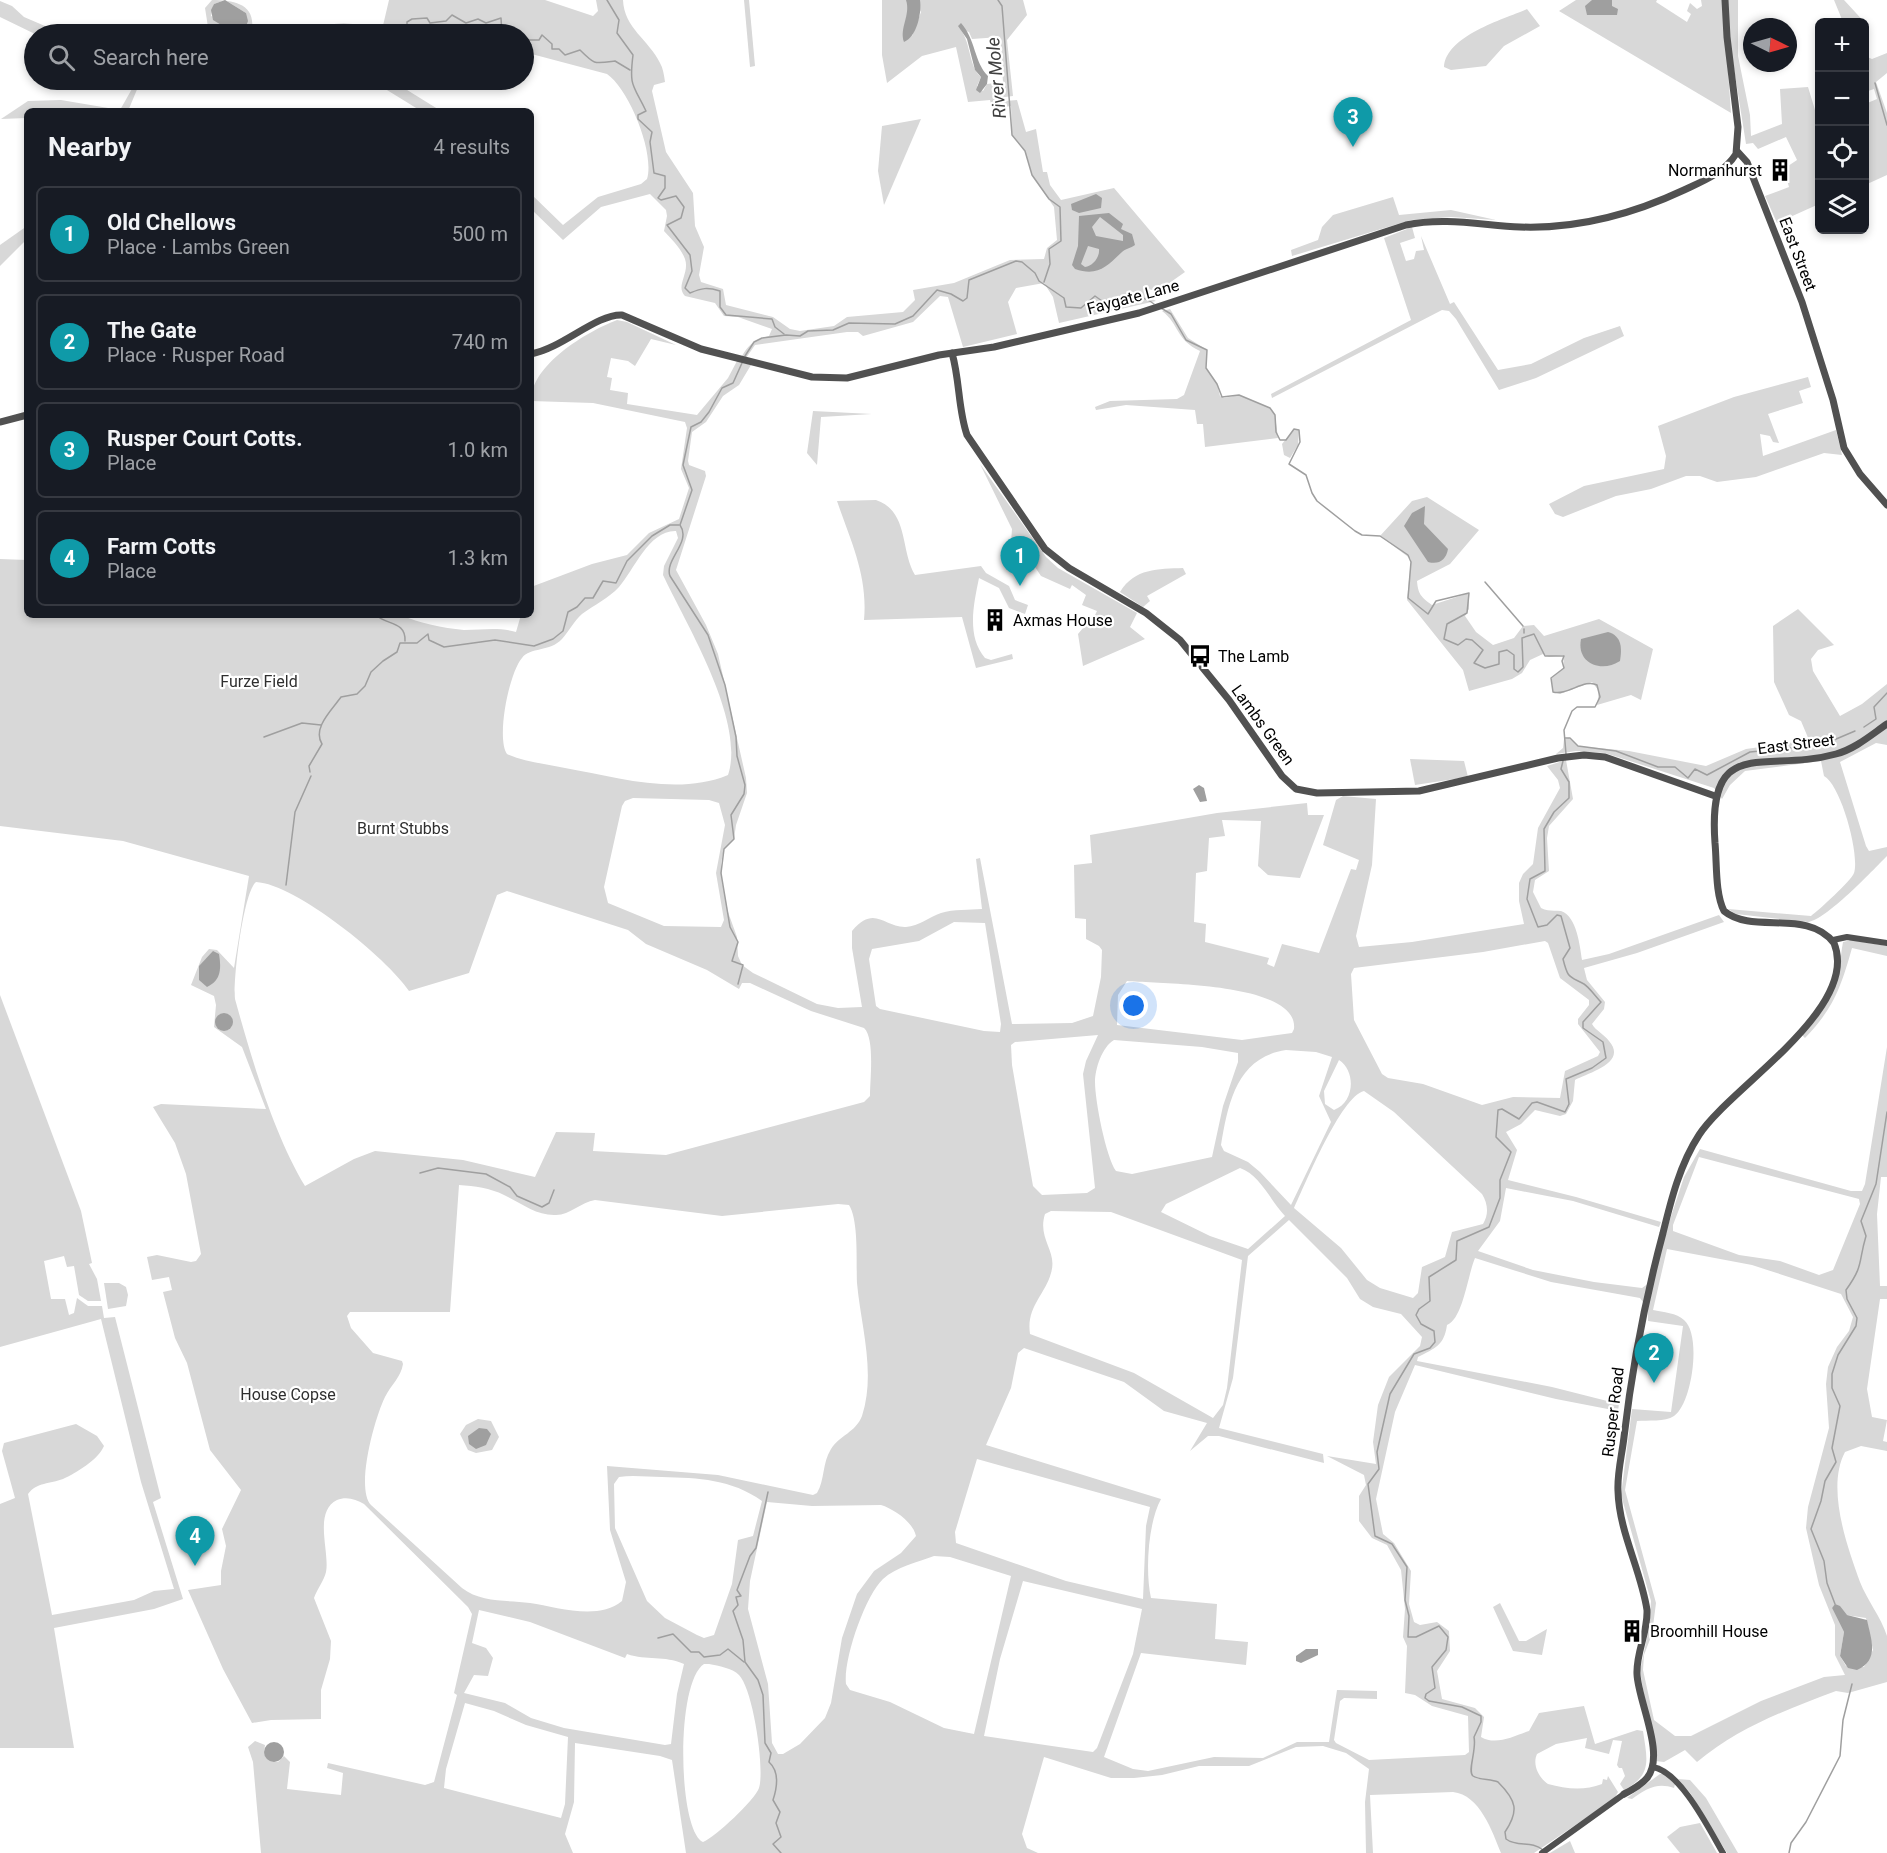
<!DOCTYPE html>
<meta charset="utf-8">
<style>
body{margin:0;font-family:Roboto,sans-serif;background:#242831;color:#f1f3f6}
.controls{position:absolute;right:18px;top:18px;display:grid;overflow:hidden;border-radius:9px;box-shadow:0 3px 9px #0003}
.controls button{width:54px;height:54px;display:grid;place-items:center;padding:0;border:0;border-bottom:2px solid #363941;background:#171b24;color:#f1f3f6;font:30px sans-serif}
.compass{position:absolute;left:1743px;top:18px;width:54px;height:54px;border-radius:50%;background:#171b24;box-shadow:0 3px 9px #0003;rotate:95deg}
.you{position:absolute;left:1134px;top:1006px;width:21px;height:21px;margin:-15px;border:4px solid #fff;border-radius:50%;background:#1a73e8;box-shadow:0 0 0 9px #1a73e833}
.badge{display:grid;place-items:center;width:39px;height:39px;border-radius:50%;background:#db2777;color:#fff;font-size:20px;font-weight:700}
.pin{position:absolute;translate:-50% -50px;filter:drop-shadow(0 2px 3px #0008)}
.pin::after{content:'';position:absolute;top:32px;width:21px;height:18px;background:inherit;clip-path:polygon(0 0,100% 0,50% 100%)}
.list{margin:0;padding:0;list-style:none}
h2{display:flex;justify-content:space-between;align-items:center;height:78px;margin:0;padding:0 24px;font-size:26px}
h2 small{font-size:20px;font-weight:400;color:#9ea1a6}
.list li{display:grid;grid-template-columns:39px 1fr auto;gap:18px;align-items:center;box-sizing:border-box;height:96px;margin:0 12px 12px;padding:0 12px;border:2px solid #363941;border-radius:9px}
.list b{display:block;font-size:22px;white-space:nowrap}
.list p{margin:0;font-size:20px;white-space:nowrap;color:#9ea1a6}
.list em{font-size:20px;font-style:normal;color:#9ea1a6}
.icon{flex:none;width:33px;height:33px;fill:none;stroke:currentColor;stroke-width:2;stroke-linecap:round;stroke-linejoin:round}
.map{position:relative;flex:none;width:1887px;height:1853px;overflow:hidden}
.search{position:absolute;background:#171b24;box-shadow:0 3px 9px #0003;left:24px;top:24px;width:510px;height:66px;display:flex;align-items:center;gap:15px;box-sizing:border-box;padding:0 21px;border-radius:33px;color:#9ea1a6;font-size:22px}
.panel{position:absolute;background:#171b24;box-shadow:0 3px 9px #0003;left:24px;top:108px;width:510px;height:510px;border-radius:9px}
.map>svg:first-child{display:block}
.green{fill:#d8d8d8;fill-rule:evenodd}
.water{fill:#9f9f9f;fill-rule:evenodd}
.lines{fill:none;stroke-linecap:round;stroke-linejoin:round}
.stream{stroke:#9f9f9f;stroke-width:1.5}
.minor{stroke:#515151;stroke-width:6}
.tertiary{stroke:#515151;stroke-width:7}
.labels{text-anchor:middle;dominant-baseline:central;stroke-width:4.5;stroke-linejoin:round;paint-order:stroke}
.poi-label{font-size:16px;fill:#000;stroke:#fff;text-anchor:start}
.street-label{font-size:16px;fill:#000;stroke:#fff}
.park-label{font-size:16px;fill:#2f2f2f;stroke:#fff}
.water-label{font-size:18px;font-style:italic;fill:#404040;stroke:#fff}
</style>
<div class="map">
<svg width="1887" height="1853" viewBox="0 0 1887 1853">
<rect width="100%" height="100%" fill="#fff"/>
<!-- green -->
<g class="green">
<path d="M212,0c24,0 46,5 39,34h-16l-27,-7 -3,-19zM225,0l21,13 -1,16 -34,-13 3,-12z"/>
<path d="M389,0h156l48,16 5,-5 -2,-11h27c1,28 26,40 37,63 3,5 4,12 5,19l-11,3 -2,6 14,61 27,41 2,33 9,21 -5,28 2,7 22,7 3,16 47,12 17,12 10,2 34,-5 13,-9 56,-5 12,-12 -2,-10 41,-7 56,-23 34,-1 3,-11 10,-8 -3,-33 -22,-32 -7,-24 -13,-16 -1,-29 -19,3 -2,-9 -22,2 -12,-55 -34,9 -35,27 -5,-28v-55h30v36l9,-24 -7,-12h109l4,15 -20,25 6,56 -8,1v4l12,-1 9,32 10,-3 7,43h4l3,13 11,15 53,-12 71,84 -27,19 -10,-2 -1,7 9,5 -97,22 -6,-26 -9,-14 -28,5 -8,14 9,32 -54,13 -15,-50 -8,-1 -27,26 -50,14 -5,-4h-11l-92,13 -9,13 -4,-2c7,-12 14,-17 27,-20l3,-7 -34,-12 -14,-1 -9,-13 -30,-7c-10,-10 5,-23 0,-37 -4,-11 -14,-20 -21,-28l3,-15 -1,-6 -16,-16 -49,13 -38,33 -32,-31v-15l32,31 35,-28 43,-13 6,-5c8,-26 -18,-90 -40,-105l-83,-22v-18h-143zM961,30l8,2 3,7 28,-2 3,45 -16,2 -4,7 -6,-5 4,-9c-12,-10 -10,-33 -20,-47z"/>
<path d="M744,0h5l6,66 -5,1z"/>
<path d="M1576,0h81l-1,2 31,20 4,-8 -4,-3 3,-8 7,6 5,-3 -1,-6h22l8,113 -172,-102z"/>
<path d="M1728,0h10v56l12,59 1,21 31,-12 -2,-35 28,-2 7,23 4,-2 -4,5 4,15v28l-3,2 2,3 1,-4v47l-42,19 -12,-27 24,-9 -4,-14 4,-2 -1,-5 9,-6 -11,-23 -28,12 -5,-6 -7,1 -17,-107z"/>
<path d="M1834,0h10l24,26 -3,3 -1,-7h-21z"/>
<path d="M0,1l12,5 12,11 28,12 15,-1 12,4 46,2h-90l-35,-17z"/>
<path d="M1527,9l13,17 -36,20 -18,20 -35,4 -7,-3c2,-32 61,-48 83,-58z"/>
<path d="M295,28h16l-12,6h-22z"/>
<path d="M1887,53v20l-11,9 11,31v62l-22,10v-81l12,-5 -3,-10 -9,3v-36l7,3z"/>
<path d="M137,80h4l-13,31h-101v7l-26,1 27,-18 33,-1 59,10z"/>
<path d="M374,80h17l50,31h-20l-47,-29z"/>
<path d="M921,119l-37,86 -6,-34 4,-45z"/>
<path d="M1393,197l6,18 52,-5 45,10 -45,-3 -40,3 -119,36 -1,-6 27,-10 4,-13 11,-12z"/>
<path d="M27,226v13l-27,27v-21z"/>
<path d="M1412,227l3,11 -15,5 6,18 8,-2 2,-8 8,-1 -3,-14 29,68 4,-2 44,68 33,-6 53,-26 36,-12 4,10 -88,42 -37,12 -43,-71 -7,-8 -7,-1 -170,88 -1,-4 140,-74 -27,-82z"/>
<path d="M1170,309l18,29 19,12 -1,18 11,16 3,12 4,2 15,-3 31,13 5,7 3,23 -73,9 -2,-23h-6l-2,-14 -69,-5 -30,5 -1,-3 15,-6 67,-2 7,-4 16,-44c-25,-12 -20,-26 -38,-40z"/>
<path d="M617,320l10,2 49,23 -25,-6 -16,27 -7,-5 -17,-3 -4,19 5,1 -2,12 18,3 -1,11 70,11 31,-37 9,-17 14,4 -12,20 -16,11 -17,26 -14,10 -4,29 1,4 16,6 1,5 -30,94 30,55 12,29 28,124 1,15 -11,32 -2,14 -10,10 -3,14 1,17 6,32 9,25 1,19 4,9 11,8 64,31 21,4 24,-1 -10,-59v-17c23,-27 32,-3 54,-4 13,-1 23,-10 35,-14 13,-4 28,-3 41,-4l-6,-50 4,-1 32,166 60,-1 21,-7 8,-39 1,-27 -3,-4 -13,-7v-20l-11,-1 -1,-53 18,-2 -2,-28 127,-22 90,-10 1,12h16l-24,63 -32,-3 -10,-9 3,-45 -39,-1 3,16 -16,2 -2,33 -11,2 -2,49 12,2 -1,18 64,16 -2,6 7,3 8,-23 37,9 32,-84 5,1 3,-10 -36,-15 13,-45 7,-4 33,3 -4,66 -16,71 3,11 53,-5 112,-18 -5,-23v-18l4,-9 10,-10 5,-36 22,-40 -2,-8 -11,-14 19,-6 7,39 -24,27 -2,12 2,33 -14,9 -2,12 8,16c7,4 13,2 20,3 16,5 19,36 21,49l27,-6 110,-39 5,7 -87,31 -53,15 3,12 18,22 -1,7 -12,15c4,7 12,10 17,17 19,22 -21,32 -34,39l-2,21 -7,13 -6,2 -25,-6 -14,14 -15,8 11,18 -9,30 68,17 85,25 -2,5 -86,-26 -67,-13 -6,33 -22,30 55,19 61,12 48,6 7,-5 35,-106 16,-28 151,42h11l3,-7 22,-137v130h-6l-4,37 3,72h7v13h-7l-13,90 5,28 15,3 -4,21 4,1v9l-26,-5 -16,6c-19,36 2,94 15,130 7,18 21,35 27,54 0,13 0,32 0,46l-39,11 -12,-2c-50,19 -97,36 -139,71l-12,-12 -21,12 -9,-1 -15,-90 9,-43 2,-27 -30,-106 11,-86 39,3 12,-86 -35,-5v-12l-8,-11 -89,-16 -76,-24c-7,16 -12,61 -28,67 -3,21 -12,23 -29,32l-1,4 135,26 67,17 -1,7 -62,-12 -141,-34 -20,47 -19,87 7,35 11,9 17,28 -2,33 5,18 6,3 17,-3 12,9 1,20 -13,20 5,28 33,9 9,9 -3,20c15,9 33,-1 48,-6l10,-18 45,-7 11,38 42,-14 6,1c4,28 10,44 -19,59l-4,-6 5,-8 -3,-8h-3l-2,-3 5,-24 -9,-1 -4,14 -24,-6 2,-10 -31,6 -19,10c-5,11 2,24 11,30 18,5 36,7 54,0l1,-5 4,1 1,-4 10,16 -4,7 -80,54h-33c-9,-22 -21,-58 -48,-61l-83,3 3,58h-7l-1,-51 4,-33 -23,-16 -23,-7 -27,1 -47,19h-50l-37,9 -28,3h-23l-67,-21 -22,77 5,14 11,5h-352l-14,-93 -12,-4 -85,-13 -1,59 -9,32 8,19h-312l-8,-91 -5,-15 7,-6 10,4 -1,7 8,9 6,1 6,-6 6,6 -3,27 54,6 2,-22 -16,-5 1,-5 97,22 9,-3 23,-87 -3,-2 18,-79 -4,-7 -104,-103c-8,-5 -18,-8 -27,-4 -24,12 -7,52 -11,72 -2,9 -9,17 -12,26l17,43 -1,18 -9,31v29l-50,1 -19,3 -29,-54 -35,-79 33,-5v-14l5,-25 -4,-17 19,-39 -31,-40 -23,-87 -12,-25 -12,-46 9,-2 -3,-13 -17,3 -5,-23 10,-2 34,7 5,-1 5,-7 -15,-80 -11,-31 -22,-36 8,-3 105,5 -24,-62 -28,-20 2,-22 -2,-9 -23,-11 11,-28 7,-8 8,1 17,18 15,-92 -126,-35 -123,-15v-267l27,1v55h373c20,8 42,13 64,15 18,0 35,-3 52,2l5,-17h10v-28l61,-23 35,-9 22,-22 30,-14 10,-31 -8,-19 6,-41 -2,-6 -92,-19 -62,-2c0,-36 55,-69 86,-81zM676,531l2,7 -14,28 -1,9c23,49 83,146 65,200 -50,21 -112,2 -163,-7 -19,-4 -40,-6 -58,-14 -11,-16 2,-81 15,-96 8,-11 28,-6 40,-19 7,-8 12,-18 20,-25 12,-9 27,-16 37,-27 15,-17 30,-57 57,-56zM633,798l76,2 10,3 6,22 -9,48 8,47 -3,7 -57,-1 -56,-23 -4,-16 18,-81 3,-5zM256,882c40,2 131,76 153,109l60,-18 28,-78 10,-4 121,39 18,14 61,26 32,19 3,-6h8l61,28 53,17c11,10 6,52 6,68l-6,6 -198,53 -73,-4 2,-18 -39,-1 -21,45 -72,-17 -88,-9 -21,8 -49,27c-31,-51 -54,-129 -70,-187 -2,-19 8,-106 21,-117zM954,922l31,1 16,101 -1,8 -16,-1 -104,-22 -4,-3 -7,-47 3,-10 47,-8zM1545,941l3,2 12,35 29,22v5l-11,14v5l22,28 -2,4 -33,15 -5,27 -47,-1 -31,8 -59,-21 -35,-6 -6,-4 -28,-54 -3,-46 3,-6 129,-16zM1127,981c33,3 172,1 167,48l-2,4 -50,7 -125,-15 1,-30zM1098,1035l-12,26 -3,13 12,114 -8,5 -45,2 -9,-9 -21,-121 -1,-20 4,-3zM1114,1040l88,7 36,6v9l-15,44 -11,51 -80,17 -16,-3c-10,-14 -21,-70 -21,-89 0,-13 7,-35 19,-42zM1286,1050l30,2 16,5 -13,39 12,26 -40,83 -31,-33 -12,-10 -24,-11 -3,-6c7,-42 16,-88 65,-95zM1339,1060c17,11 16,42 -5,50l-9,-6 -1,-13zM1364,1091l30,21 88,82c6,10 7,20 1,30l-31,8 -7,25 -23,10 -4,26 -5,5 -33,-10 -13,-8 -26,-32 -47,-40c11,-23 47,-112 70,-117zM1699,1157l160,42 1,5 -27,66 -14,5 -39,-14 -41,-6 -66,-24v-6zM1240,1168c20,7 30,32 45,48l-37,33 -38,-13 -49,-24 5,-8zM459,1185c16,1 31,3 45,10 17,8 33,21 52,20 14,0 25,-13 39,-15l127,16 116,-12 11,1c10,16 7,58 8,78 4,44 19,89 5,133 -6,16 -23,20 -31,33 -9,14 -6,31 -14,44l-4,2 -95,-20 -111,-9 3,64 16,52 -4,19c-24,20 -65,6 -92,2 -22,-3 -49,0 -68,-15l-91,-83c-16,-17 4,-88 14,-108 6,-12 16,-20 18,-33l-1,-3 -29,-8 -22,-25 -4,-12 3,-4h100zM1051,1211l60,1 131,48 -15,128 -4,17 -10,13 -79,-45 -104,-39c-4,-27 15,-39 21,-61 7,-22 -14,-34 -6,-59zM1289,1220l58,58 13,21 13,8 28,7 21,23 -2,9 -31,31 -11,28 -5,37 3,22 -49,-8 37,19 2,10 -7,11v25l13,17 15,7 14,25 4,39 -2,28 4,9 -2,47 10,2 17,11 36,10 1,36 -4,3 -96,5 -33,-17 -2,-3 6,-39 4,-3 33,1v-8l-40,-1 -8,52h-32l-34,16 -49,-1 -66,14 -15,-2 -29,-12 37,-104 105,12 2,-23 -33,-3 2,-35 -66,-6c-6,-27 -3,-75 10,-99l-175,-54 25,-57 7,-35 6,-5 100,34 40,29 43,12 -17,28 18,-15h11l105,27 -1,-9 -104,-26 14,-50 15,-122zM1667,1249l85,16 89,29 12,23 -4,14 -12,16 -9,20 -2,17 3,44 -21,79 -2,21 13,57 16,40v30l10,20 -21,2 -63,24 -70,35h-16l-21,-16 -11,-50 1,-15 8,-21 4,-31 -31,-113 12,-69c11,-1 28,1 37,-5 18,-12 28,-81 10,-96 -7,-7 -21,-8 -31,-10zM977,1459l173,48 -4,19 -3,73 -77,-18 -110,-38 -1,-11zM619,1477c14,-2 29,0 43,0 37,1 69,2 100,24l-9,35 -15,4 -6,44 -18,51 -10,3 -7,-3 -32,-17 -18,-17 -32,-73 -1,-44zM767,1502l45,4 69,-1c13,4 32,17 35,31l-15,17 -27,18 -17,23 -15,44 -11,65 -6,15 -25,26 -17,10h-5l-6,-11 -4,-59 -20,-75 2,-28zM934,1556l16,1 61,19 -37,158 -30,-6 -54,-26 -40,-12 -4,-6c-3,-24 19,-88 37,-105 13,-12 35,-17 51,-23zM1023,1581l119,28 -9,45 -36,94 -4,4 -109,-16 16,-77zM1835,1605l11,10 20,3 7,32 -9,17 -18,-1 -6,-10 4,-24 -12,-24zM479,1610l51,12 95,36 2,-4c20,7 37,1 57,10l-7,30 -6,50 -6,1 -101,-17 -33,-10 -26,-15 -41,-10 10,-18 14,1 5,-18 -7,-10 -14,-5zM709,1664c10,2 23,4 30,11 14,14 26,94 20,113 -4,12 -44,49 -56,54 -25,-11 -28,-159 1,-178zM465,1703l29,8 32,14 42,12 -3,67 -4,14 -117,-30 2,-19z"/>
<path d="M1808,377l3,10 -12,4 4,12 -35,11 11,29 -6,-1 -3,-6 -10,-2 3,22 73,-26 6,25 -18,-2 -68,24 -39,5 -17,-6h-14l-35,13 -35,7 -53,21 -8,-3 -6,-10 35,-18 80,-17 2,-13 -8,-30 76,-29z"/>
<path d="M813,411l59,3 -51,3 -4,48 -10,-12z"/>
<path d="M1294,429l5,1 -1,15 -8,13 -6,-3 -2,-11z"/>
<path d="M980,464l66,93 12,11 79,45 -7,14 15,12 -62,27 -5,-32 10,-12 3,1 6,-12 -15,-6 4,-10 -14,-10 -2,4 -29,-13 -6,-9 -30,-19 6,-6 1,-13z"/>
<path d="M1427,497l52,33 -29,34 -33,17c1,13 4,16 15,24l37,-12v16l-4,7 11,16 17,13 21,-7 9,-12 11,-1 10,11 55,-17 54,30 -12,51 -10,-5 -34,10 2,-14 -7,-9 -32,12 -7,-2 -2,-13 13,-11 -1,-13 -14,2 -6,-3 -13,6 -8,13 -10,6 -43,12 -6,-21 -56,-70 4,-41 -31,-23 32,-35z"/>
<path d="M876,500c33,11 24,50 39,75l66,-9 5,7 23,13 6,14 13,5 -3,9 -16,-6 -10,-20 -20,-10c-5,25 -13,58 6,80l6,2 21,-6 1,5 -37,9 -14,-51 -98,3c4,-44 -13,-78 -27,-119z"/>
<path d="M1183,568l3,6 -39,22 3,5 -7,6 -23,-15c15,-24 38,-23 63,-24z"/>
<path d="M1798,609l36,36 -16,5 -7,9 2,12 27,45 22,-12 25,-20v61l-11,-2 -36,19 26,84 3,5 18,-4v9c-15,15 -61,64 -79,66l-72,-8 -8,-5 83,7c8,-6 40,-35 43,-43 6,-18 -13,-88 -30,-97l-3,-15 -76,10 -15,14 -8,14 -8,-11 -109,-35 -29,-2 -20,3 7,-6 1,-9 5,-1 9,8 51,5 77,15 40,-17 63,-9 -8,-19 -12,-6 -15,-33 -1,-56z"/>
<path d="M1410,759l54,2 4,16 -53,8z"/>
<path d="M1851,940l36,6v10l-35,-8c-11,39 -18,60 -47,90l-3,-3c17,-21 30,-38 37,-65 2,-9 2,-19 4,-28z"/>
<path d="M0,995l81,216 11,52 -3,1 8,15 4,22h-13l-9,-6 -5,-29 -7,1 -3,-11 -20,5 7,38h14l4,16 5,-2 3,-15 11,8h14l2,12 11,-1 46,181 -8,4 30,97 -29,10 -100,19 20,120h-74v-244l15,-6 -13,-47 2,-8 72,-19 21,12 7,10c-6,14 -28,27 -41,33 -13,5 -26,3 -35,15l24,121 82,-15 20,-9 20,-2 -33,-107 -40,-163 -101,28z"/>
<path d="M104,1283h15l7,4 2,8 -2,11 -18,3z"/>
<path d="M478,1419l13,2 8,16 -7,13 -16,3 -8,-3 -8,-16 6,-9z"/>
<path d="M1500,1603l19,38h7l21,-12 -5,26 -29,-4 -20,-44z"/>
<path d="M1660,1774h5l10,10 -1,4c-17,-6 -28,1 -42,11l-5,-1z"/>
<path d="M1678,1779l12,1 16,18 32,55h-11l-36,-59z"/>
<path d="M1700,1823l17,30h-37l-13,-16 13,-10z"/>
<path d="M1570,1841l5,12h-25z"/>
</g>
<!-- water -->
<g class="water">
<path d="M225,0l21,13 2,8 -3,8h-17l-15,-9 -2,-10 3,-6z"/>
<path d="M906,0h14c2,12 -3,37 -16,42 -5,-14 7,-27 2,-42z"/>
<path d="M1592,0h20v6l6,3 -1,6h-30l-2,-9z"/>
<path d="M961,23c15,17 13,39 27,53l-1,8 -7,9 -4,-3 5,-13 -6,-7 -8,-31 -9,-13z"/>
<path d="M1096,194l6,4 -1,10 -22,5 -7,-3 -1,-6z"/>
<path d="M1109,213l14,11 -2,5 11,5 3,11c-4,3 -10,4 -13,7 -15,14 -24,25 -47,17l-3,-4 6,-19 1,-30zM1100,217l23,18v6l-27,-5 -4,-9zM1088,246l11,3c1,8 -6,17 -14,18l-4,-3z"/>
<path d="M1425,506l-1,18 24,25c-2,11 -9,16 -20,13l-24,-36 8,-13z"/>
<path d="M1608,632c14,4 14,16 12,29 -18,12 -44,3 -39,-22z"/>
<path d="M1199,785l5,3 3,13 -7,1 -7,-13z"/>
<path d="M213,951l6,3c2,13 3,26 -12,33l-8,-7v-14z"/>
<circle cx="224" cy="1022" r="9"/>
<path d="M479,1428l8,1 4,5 -5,11 -10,4 -7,-5 -1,-8z"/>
<path d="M1835,1604l5,2 7,9 20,5c4,19 13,40 -10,50l-9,-2 -8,-12 4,-24 -12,-24z"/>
<path d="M1306,1649h12v6l-17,8 -5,-2v-5z"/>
<circle cx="274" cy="1752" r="10"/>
</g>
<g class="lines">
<!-- stream -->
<g class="stream">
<path d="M607,0l12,20 -2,13 16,22c-4,32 0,29 13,56l-8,4v4l14,13 -2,10 4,31 11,3v12l-7,10 3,2 15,-4 8,11 -3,11 -14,7 23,30 2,16 -7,17 5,5c12,-5 17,-6 30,-2v16l6,8 46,4 3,8 9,7"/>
<path d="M998,0l4,6 10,129 13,16 7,24 17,24 11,8 1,34 -12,8 1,15 -6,18"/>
<path d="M287,34c19,-13 94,-12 115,-1l5,-4v-7l5,-3 15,-1 3,5 16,-2 6,-6 14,8 12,-4 8,4 15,-5 1,16"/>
<path d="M515,34h2"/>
<path d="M524,40h15l3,-5 10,9v5h7l6,6 15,-5c15,15 14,14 35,11l15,9"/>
<path d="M1875,83l12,42"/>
<path d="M1161,308l10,6 15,26 21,10 -1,18 11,16 5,13 17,-2 31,13 5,7 1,17 4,8h6l8,-11 5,1 1,12 -11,22 17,11 6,18 5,8 38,30 7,4 18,1 28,19 3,7 -3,36 20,16 8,-13 33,-8 -2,20 -20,11 -3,15 14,6 8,-6 6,1 11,10 -9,13 11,5 14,-4v-12l8,-2 7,5v14l4,3 5,-5 -1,-29 12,-4 11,22h19l-2,5 2,7 -13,10 2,14c14,4 32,-14 44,-7l3,12 -5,10h-18l-5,4 -8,19 2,24"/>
<path d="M745,356l9,-14 8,-4 24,-3 14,1 8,-5 25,-1 16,-7 46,1 18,-8 24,-26 14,4 12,7 4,-3 2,-18 47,-19 6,1 13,11 4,8 25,17 2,9 15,1 14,-12 7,5c18,-2 36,-10 52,3"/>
<path d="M1485,582l38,44"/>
<path d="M358,615h1"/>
<path d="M376,615c10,10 30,6 29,26"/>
<path d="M1524,629v4"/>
<path d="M1864,727l12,-8 -2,-12 13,-14"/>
<path d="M264,737l38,-14 19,2"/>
<path d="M1565,738h5l8,8 38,5 42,16h17l13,11 7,-9 12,6 43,-23 72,-7 33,-14"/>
<path d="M310,772l-1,-6 13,-22c-10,-16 10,-34 19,-47l16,-3 8,-8 6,-14 12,-11 14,-9 3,-9h17l11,-9 1,6 15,7 51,-7 39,6 19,-7 10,-8 5,-19 9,-5 8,-9h8l10,-17 13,2 11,-22 25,-25 18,-11h9"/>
<path d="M286,885l9,-73 16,-36"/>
<path d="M738,984l5,-19 -11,-4 6,-19 -8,-15 -9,-54 3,-24 10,-10 -3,-24 13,-21 1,-9 -8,-29 -1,-19 -11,-52 -17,-50 -38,-59c-6,-16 22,-34 10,-51l12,-35 -9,-25 8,-38 10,-5 8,-10 13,-24 11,-5 9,-20"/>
<path d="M420,1173l18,-5 48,6 24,13 7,9 25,11 7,-4 5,-13"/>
<path d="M768,1492l-12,56 -6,8 -13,34 4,6 -5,1 2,8 -5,6 10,29 2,22 13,18 5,15 2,48 6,10 -2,9c11,10 8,26 4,38l7,12 -4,11 5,14 -8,7 8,9"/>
<path d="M1835,1604l-8,-21 -3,-22 -13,-32 10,-28 4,-20 11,-19 -4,-14 8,-42 -8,-18v-14l6,-19 18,-29 1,-8 -10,-19 -1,-9c18,-25 12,-27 20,-54l-5,-15 15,-37 11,-72"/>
<path d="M658,1638l15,-4 18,18h8l5,5 16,-2 8,-6 16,13"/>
<path d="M1543,1850c-12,-10 -25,-2 -37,-11l-1,-7c14,-21 12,-31 -7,-50 -7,-3 -19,-2 -25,-6 -6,-5 4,-26 1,-39l7,-15v-6l-19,-9 -33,-6 -4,-3 1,-4 9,-6 -3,-21 14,-17 2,-13 -9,-11 -23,11h-8l1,-21 -4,-16 2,-33 -15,-23 -17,-8 -7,-52 11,-15 -2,-17 13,-58 24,-40 16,-6 5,-6 -1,-11 -13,-7 -5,-9 3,-6 11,-8 -1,-24 27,-17 1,-19 32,-14 11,-29v-18l11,-28 -15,-15 2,-27 4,-1 17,10 13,-16 5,-1 28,10 4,-8 -3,-25 26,-11 14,-10 -3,-16 -20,-14v-6l18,-20c-5,-5 -12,-15 -17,-18 -15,-8 -16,-5 -21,-25l7,-11 -9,-32 -4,-1 -10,10 -9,2 -11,-28 3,-20 15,-8 -1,-42 10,-17 15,-14v-16l-8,-13 2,-8"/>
<path d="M1789,1853l2,-10 15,-21 34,-66 3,-36 9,-36"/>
</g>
<!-- minor -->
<g class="minor">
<path d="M1833,940l14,-3 40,6"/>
<path d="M1653,1767c28,5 56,62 70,86"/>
<path d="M1542,1853l82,-59"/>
</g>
<!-- tertiary -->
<g class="tertiary">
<path d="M1737,151l10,11 55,140 31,98 11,48 16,26 27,31"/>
<path d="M952,353c8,28 6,56 15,82l78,114 24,19 77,45 34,27 49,60 53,76 14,13 21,4 102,-2 139,-33 26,-3 21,2 110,39"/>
<path d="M531,354c32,-6 65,-40 91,-39l79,34 111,28 35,1 92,-23 55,-8 145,-34 267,-88c38,-8 75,0 114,2 56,2 113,-13 164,-37 19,-9 40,-17 52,-36l2,-27 -11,-90 -2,-37"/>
<path d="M0,422l27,-7"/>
<path d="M1624,1794c8,-4 17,-9 23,-16 19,-23 -9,-77 -10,-104 -1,-22 11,-41 10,-64 -6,-40 -28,-78 -29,-119 -1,-18 4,-36 6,-54 8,-69 21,-137 39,-204 8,-33 17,-69 36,-98 30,-47 162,-126 135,-192 -27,-35 -81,-8 -110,-32 -9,-18 -7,-47 -9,-68 -8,-111 50,-69 121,-89 19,-5 35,-19 51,-30"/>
</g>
</g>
<!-- icons -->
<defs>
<g id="building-bare" transform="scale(1.8)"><path d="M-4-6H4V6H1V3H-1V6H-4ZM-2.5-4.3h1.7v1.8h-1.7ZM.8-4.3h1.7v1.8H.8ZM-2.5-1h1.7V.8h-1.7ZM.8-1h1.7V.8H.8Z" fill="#000" stroke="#fff" stroke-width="2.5" paint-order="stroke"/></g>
<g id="bus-bare" transform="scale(1.8)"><path d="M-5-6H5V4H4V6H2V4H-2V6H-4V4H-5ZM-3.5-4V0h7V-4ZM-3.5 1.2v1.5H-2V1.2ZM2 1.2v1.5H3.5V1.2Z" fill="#000" stroke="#fff" stroke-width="2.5" paint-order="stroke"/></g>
</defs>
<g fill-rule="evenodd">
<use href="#building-bare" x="1780" y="170"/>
<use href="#building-bare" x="995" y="620"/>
<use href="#bus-bare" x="1200" y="656"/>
<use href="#building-bare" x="1632" y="1631"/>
</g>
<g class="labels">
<!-- poi labels -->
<g class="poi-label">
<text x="1762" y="170" text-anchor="end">Normanhurst</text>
<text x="1013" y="620">Axmas House</text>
<text x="1218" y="656">The Lamb</text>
<text x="1650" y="1631">Broomhill House</text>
</g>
<!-- street labels -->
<g class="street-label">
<text transform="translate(1798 254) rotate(69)">East Street</text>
<text transform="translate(1133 297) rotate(-15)">Faygate Lane</text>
<text transform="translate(1263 725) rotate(54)">Lambs Green</text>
<text transform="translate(1796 744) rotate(-7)">East Street</text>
<text transform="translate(1613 1412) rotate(-83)">Rusper Road</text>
</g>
<!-- park labels -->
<g class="park-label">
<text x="259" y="681">Furze Field</text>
<text x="403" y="828">Burnt Stubbs</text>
<text x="288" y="1394">House Copse</text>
</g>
<!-- water labels -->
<g class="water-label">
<text transform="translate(996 78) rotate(-95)">River Mole</text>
</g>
</g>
</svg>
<div class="controls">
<button>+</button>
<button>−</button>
<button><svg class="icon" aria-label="locate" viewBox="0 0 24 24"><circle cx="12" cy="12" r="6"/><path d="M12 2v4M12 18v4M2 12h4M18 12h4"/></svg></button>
<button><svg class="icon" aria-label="layers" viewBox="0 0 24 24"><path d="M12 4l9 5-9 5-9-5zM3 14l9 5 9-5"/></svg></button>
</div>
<svg class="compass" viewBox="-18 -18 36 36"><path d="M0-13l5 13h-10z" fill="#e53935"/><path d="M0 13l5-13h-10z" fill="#9ea1a6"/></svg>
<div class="you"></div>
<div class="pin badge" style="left:1020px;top:586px;background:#0f9aa8">1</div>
<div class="pin badge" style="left:1654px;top:1383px;background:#0f9aa8">2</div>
<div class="pin badge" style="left:1353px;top:147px;background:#0f9aa8">3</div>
<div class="pin badge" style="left:195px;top:1566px;background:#0f9aa8">4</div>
<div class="search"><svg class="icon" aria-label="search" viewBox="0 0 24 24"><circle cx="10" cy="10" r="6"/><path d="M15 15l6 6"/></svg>Search here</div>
<section class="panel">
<h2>Nearby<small>4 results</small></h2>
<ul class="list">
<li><span class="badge" style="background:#0f9aa8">1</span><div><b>Old Chellows</b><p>Place · Lambs Green</p></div><em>500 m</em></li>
<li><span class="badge" style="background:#0f9aa8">2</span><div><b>The Gate</b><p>Place · Rusper Road</p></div><em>740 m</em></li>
<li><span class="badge" style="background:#0f9aa8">3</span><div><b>Rusper Court Cotts.</b><p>Place</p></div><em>1.0 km</em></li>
<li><span class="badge" style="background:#0f9aa8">4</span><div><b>Farm Cotts</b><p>Place</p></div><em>1.3 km</em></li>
</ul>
</section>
</div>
